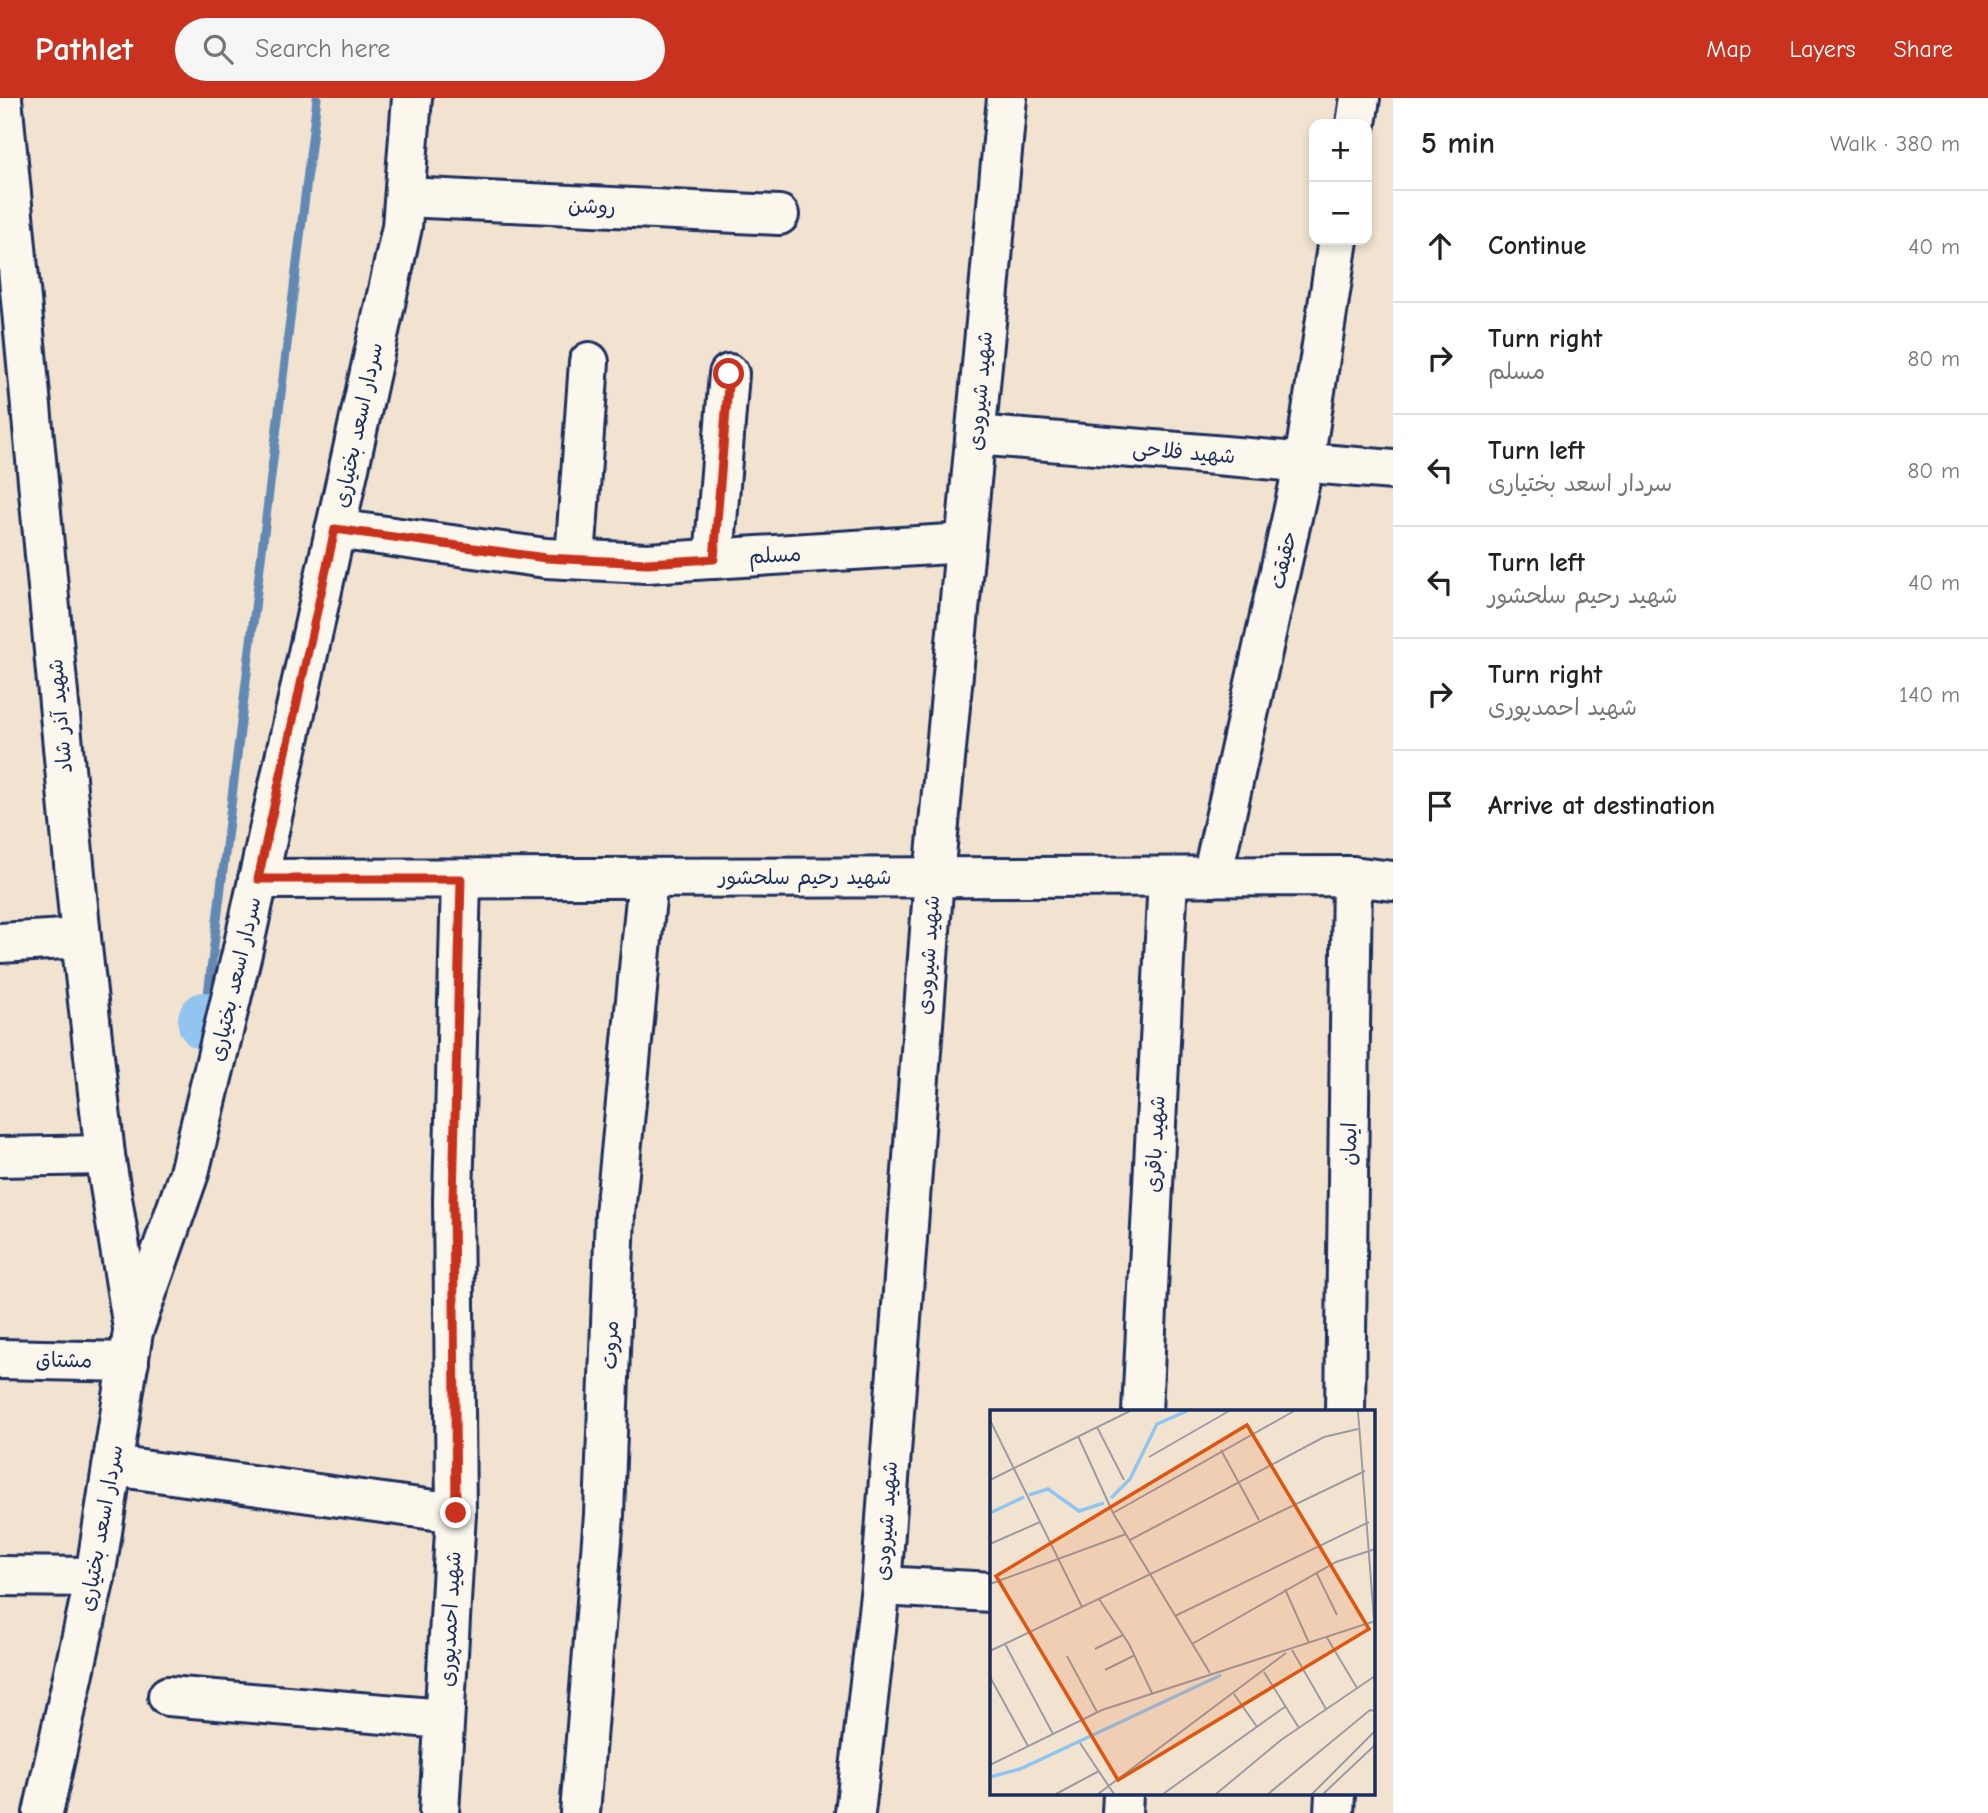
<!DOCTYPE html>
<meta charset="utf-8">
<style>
body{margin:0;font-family:"Comic Neue","Playpen Sans Arabic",sans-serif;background:#f6f6f6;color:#222}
.controls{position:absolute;right:21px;top:21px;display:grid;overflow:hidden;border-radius:14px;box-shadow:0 4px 10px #0003}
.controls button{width:63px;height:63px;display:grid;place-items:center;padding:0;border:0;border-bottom:2px solid #e0e0e0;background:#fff;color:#222;font:35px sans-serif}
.stop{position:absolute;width:21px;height:21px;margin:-16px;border:5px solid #c8321e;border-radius:50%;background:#fff}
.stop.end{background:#c8321e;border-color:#fff;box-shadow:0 2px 7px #0008}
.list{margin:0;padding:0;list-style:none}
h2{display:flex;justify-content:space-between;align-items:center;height:91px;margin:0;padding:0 28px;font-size:30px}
h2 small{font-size:23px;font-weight:400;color:#767676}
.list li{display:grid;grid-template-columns:46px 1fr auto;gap:21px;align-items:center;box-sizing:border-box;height:112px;padding:0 28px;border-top:2px solid #e0e0e0}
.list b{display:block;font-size:26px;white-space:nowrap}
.list p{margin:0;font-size:23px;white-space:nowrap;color:#767676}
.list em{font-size:23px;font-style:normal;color:#767676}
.icon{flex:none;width:38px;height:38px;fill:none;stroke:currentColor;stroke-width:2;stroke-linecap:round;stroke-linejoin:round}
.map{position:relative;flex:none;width:1393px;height:1715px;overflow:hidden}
header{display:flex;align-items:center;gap:42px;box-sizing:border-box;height:98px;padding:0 35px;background:#c8321e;color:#fff}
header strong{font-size:33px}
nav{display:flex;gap:38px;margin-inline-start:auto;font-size:24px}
.search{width:490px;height:63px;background:#f6f6f6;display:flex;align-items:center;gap:18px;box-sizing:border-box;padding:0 24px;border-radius:38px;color:#767676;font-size:26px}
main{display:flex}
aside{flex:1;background:#fff}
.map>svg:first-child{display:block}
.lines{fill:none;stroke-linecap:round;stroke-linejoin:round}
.stream{stroke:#6288b4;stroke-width:9}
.river{stroke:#91c4ee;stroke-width:54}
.minor-casing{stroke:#1b2f5e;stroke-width:44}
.minor{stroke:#fbf7ec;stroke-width:38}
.route{stroke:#c8321e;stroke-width:9}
.labels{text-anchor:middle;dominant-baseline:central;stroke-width:5;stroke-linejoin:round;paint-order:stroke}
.street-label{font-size:21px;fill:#1b2f5e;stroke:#fbf7ec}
.inset-river{fill:none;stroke:#91c4ee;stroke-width:3.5}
.inset-road{fill:none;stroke:#9c9ba2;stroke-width:2}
.view{fill:#de5710;fill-opacity:0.15;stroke:#de5710;stroke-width:3.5}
.inset-edge{fill:none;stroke:#1b2f5e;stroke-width:3.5}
</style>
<header>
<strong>Pathlet</strong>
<div class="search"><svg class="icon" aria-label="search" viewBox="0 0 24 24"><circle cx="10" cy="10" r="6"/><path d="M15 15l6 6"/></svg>Search here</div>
<nav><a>Map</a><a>Layers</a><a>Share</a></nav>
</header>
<main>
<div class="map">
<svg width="1393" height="1715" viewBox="0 0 1393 1715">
<rect width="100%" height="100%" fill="#f2e3d0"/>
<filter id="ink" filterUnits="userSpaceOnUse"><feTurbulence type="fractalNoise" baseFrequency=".0143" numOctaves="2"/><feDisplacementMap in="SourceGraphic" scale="14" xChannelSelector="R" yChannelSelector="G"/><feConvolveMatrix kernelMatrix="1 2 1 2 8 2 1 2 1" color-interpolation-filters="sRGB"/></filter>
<g filter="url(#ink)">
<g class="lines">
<!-- stream -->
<path class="stream" d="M205,921l112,-921"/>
<!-- river -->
<path class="river" d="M205,925v-4"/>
<!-- minor casing -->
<g class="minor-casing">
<g id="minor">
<path d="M2,0l79,840 24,217 28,173"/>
<path d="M1356,26l4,-26"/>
<path d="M405,99l374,18"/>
<path d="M976,337l417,35"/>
<path d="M335,431l211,29 101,5 318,-20"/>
<path d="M575,461l14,-197"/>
<path d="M714,461l15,-185"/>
<path d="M1212,779l92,-414 34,-223"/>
<path d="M258,781l1094,-3 41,5"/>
<path d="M0,845l81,-5"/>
<path d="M0,1059l105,-2"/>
<path d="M0,1261l129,3"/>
<path d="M1142,1314l26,-535"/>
<path d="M1345,1314l7,-536"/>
<path d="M113,1368l343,47"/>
<path d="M0,1478l95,1"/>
<path d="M881,1488l111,6"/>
<path d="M168,1598l276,23"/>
<path d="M43,1715l52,-236 38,-245 56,-159 53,-220 160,-726 10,-129"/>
<path d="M439,1715l17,-300 -3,-313 8,-321"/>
<path d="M580,1715l24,-298 11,-301 33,-336"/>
<path d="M855,1715l26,-227 53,-709 73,-779"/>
<path d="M1122,1715l1,-19"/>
<path d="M1334,1715l1,-19"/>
</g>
</g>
<!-- minor -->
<use href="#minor" class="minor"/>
</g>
</g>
<g class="lines" filter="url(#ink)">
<!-- route -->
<path class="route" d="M456,1415l-3,-313 8,-321h-203l77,-350 211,29 101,5 67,-4 15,-185"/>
</g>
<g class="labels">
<!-- street labels -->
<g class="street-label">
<text transform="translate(592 108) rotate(3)">روشن</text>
<text transform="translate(980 293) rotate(-85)">شهید شیرودی</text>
<text transform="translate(358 327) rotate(-78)">سردار اسعد بختیاری</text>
<text transform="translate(1184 354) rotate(5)">شهید فلاحی</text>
<text transform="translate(775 457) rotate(-3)">مسلم</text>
<text transform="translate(1283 462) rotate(-77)">حقیقت</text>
<text transform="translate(60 618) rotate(-95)">شهید آذر شاد</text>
<text x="805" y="779">شهید رحیم سلحشور</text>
<text transform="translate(928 857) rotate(-86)">شهید شیرودی</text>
<text transform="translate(235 881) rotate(-77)">سردار اسعد بختیاری</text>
<text transform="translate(1155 1046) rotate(-87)">شهید باقری</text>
<text transform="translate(1349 1046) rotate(-89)">ایمان</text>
<text transform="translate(610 1247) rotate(-88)">مروت</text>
<text transform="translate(64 1262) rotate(1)">مشتاق</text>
<text transform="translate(886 1423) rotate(-86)">شهید شیرودی</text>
<text transform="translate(101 1430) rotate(-80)">سردار اسعد بختیاری</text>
<text transform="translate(450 1521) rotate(-87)">شهید احمدپوری</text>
</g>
</g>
<!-- overview -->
<g transform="translate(990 1312)">
<rect width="385" height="385" fill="#f2e3d0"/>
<path class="inset-river" d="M39,85l19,-6 31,22 25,-8M121,88l19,-19 27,-55 30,-13M0,103l34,-16M0,367l30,-8 201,-94"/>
<path class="inset-road" d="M368,1l17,222M0,10l92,187M107,17l27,53M88,26l35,77 97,160M231,40l38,70M159,47l80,-46M0,70l140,-69M123,103l181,-102M140,130l194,-103 34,-8M0,134l50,-22M326,162l21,43M0,174l136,-50M295,179l24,54M109,189l30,45 23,49M185,206l194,-94M336,226l31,52M15,234l48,90M202,234l144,-82 39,-13M105,239l28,-14M302,240l34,59M0,241l375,-180M77,246l30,56M115,260l30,-15M274,262l35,56M0,267l38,69M244,284l23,33M90,333l34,51M0,355l112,-55 273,-89M66,384l43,-23M108,384l188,-141M173,384l123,-88M226,384l65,-54 94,-64M278,384l102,-84 5,1M322,384l63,-63M333,384l52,-49"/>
<path class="view" d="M257,15l122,204 -251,151 -122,-204z"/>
<rect width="385" height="385" class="inset-edge"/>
</g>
</svg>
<div class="controls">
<button>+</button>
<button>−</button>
</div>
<div class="stop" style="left:729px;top:276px"></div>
<div class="stop end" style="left:456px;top:1415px"></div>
</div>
<aside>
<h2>5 min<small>Walk · 380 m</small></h2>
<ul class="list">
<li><svg class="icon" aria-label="ahead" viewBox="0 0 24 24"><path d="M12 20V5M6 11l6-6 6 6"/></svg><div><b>Continue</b></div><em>40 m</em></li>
<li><svg class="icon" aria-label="right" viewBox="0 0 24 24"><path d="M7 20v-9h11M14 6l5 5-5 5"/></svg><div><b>Turn right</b><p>مسلم</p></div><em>80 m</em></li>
<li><svg class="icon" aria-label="left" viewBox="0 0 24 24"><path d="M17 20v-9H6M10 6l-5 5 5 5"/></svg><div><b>Turn left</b><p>سردار اسعد بختیاری</p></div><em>80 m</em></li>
<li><svg class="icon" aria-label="left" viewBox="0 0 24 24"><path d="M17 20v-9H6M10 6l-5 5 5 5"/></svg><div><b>Turn left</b><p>شهید رحیم سلحشور</p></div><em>40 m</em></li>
<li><svg class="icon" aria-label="right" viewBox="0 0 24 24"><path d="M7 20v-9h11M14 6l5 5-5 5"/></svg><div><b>Turn right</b><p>شهید احمدپوری</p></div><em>140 m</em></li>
<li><svg class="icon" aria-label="arrive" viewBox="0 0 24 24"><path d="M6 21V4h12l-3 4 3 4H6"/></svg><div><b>Arrive at destination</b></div></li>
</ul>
</aside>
</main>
